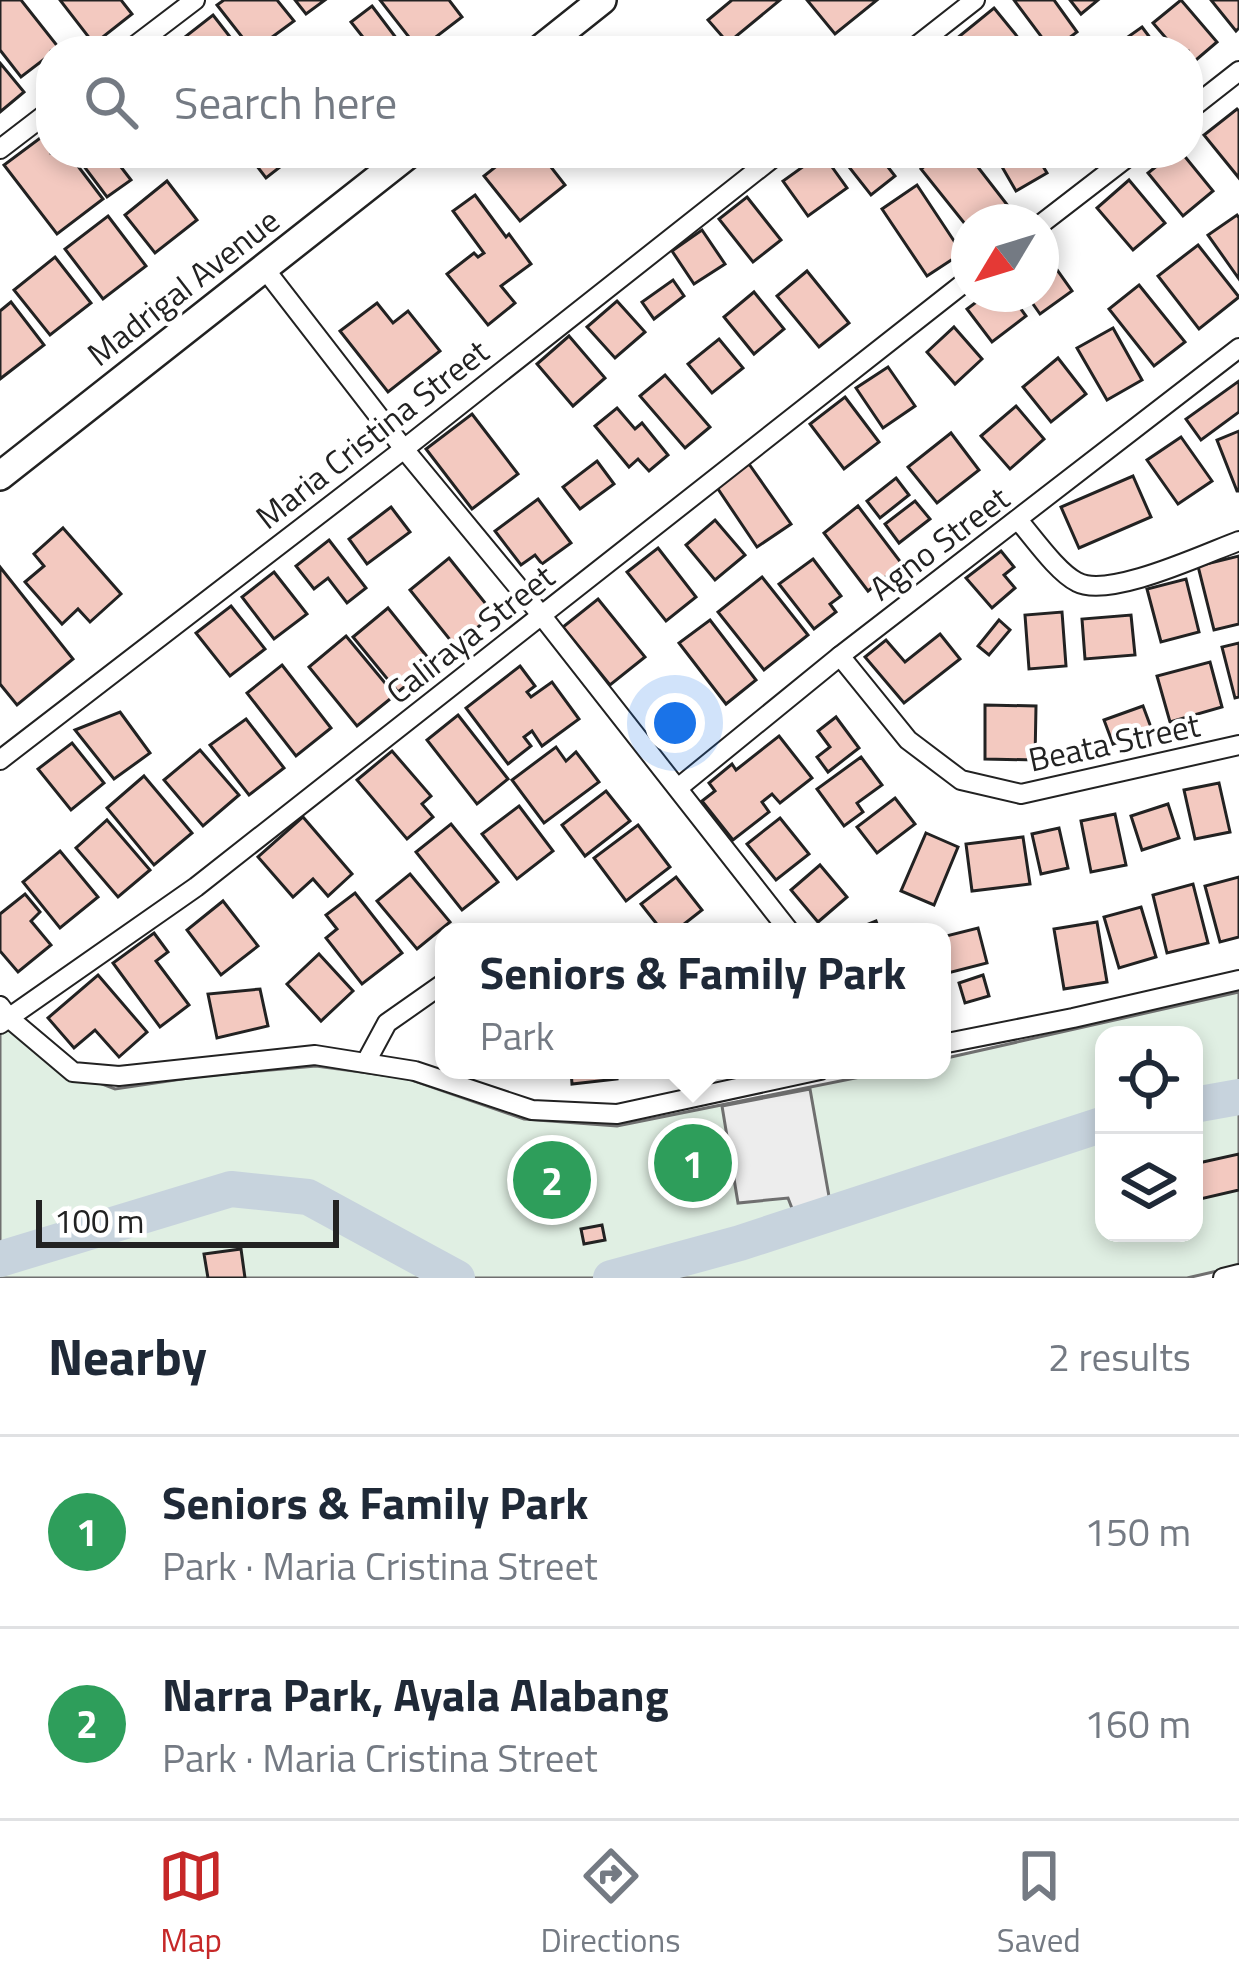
<!DOCTYPE html>
<meta charset="utf-8">
<style>
body{margin:0;font-family:"Titillium Web",sans-serif;background:#f2f2f3;color:#1f2937}
.controls{position:absolute;right:36px;bottom:36px;display:grid;overflow:hidden;border-radius:24px;box-shadow:0 6px 18px #0003}
.controls button{width:108px;height:108px;display:grid;place-items:center;padding:0;border:0;border-bottom:3px solid #e0e1e3;background:#fff;color:#1f2937;font:60px sans-serif}
.compass{position:absolute;left:951px;top:204px;width:108px;height:108px;border-radius:50%;background:#fff;box-shadow:0 6px 18px #0003;rotate:232deg}
.scale{position:absolute;left:36px;bottom:30px;width:303px;box-sizing:border-box;padding-left:12px;border:6px solid #222;border-top:0;font-size:33px;line-height:42px;white-space:nowrap;color:#222;-webkit-text-stroke:9px #fff;paint-order:stroke}
.you{position:absolute;left:675px;top:723px;width:42px;height:42px;margin:-30px;border:9px solid #fff;border-radius:50%;background:#1a73e8;box-shadow:0 0 0 18px #1a73e833}
.badge{display:grid;place-items:center;width:78px;height:78px;border-radius:50%;background:#c62828;color:#fff;font-size:39px;font-weight:700}
.pin{position:absolute;translate:-50% -50%;border:6px solid #fff;box-shadow:0 3px 12px #0006}
.popup{position:absolute;left:435px;top:923px;width:516px;height:156px;box-sizing:border-box;display:grid;place-content:center;border-radius:24px;background:#fff;filter:drop-shadow(0 3px 9px #0005);font-size:39px;white-space:nowrap;color:#747a83}
.popup b{font-size:45px;color:#1f2937}
.popup::after{content:'';position:absolute;left:50%;top:100%;margin-left:-24px;border:24px solid transparent;border-top-color:#fff}
.list{margin:0;padding:0;list-style:none}
h2{display:flex;justify-content:space-between;align-items:center;height:156px;margin:0;padding:0 48px;font-size:51px}
h2 small{font-size:39px;font-weight:400;color:#747a83}
.list li{display:grid;grid-template-columns:78px 1fr auto;gap:36px;align-items:center;box-sizing:border-box;height:192px;padding:0 48px;border-top:3px solid #e0e1e3}
.list b{display:block;font-size:45px;white-space:nowrap}
.list p{margin:0;font-size:39px;white-space:nowrap;color:#747a83}
.list em{font-size:39px;font-style:normal;color:#747a83}
.icon{flex:none;width:66px;height:66px;fill:none;stroke:currentColor;stroke-width:2;stroke-linecap:round;stroke-linejoin:round}
.map{position:relative;flex:none;width:1239px;height:1278px;overflow:hidden}
.search{position:absolute;background:#fff;box-shadow:0 6px 18px #0003;left:36px;right:36px;top:36px;height:132px;display:flex;align-items:center;gap:30px;box-sizing:border-box;padding:0 42px;border-radius:48px;color:#747a83;font-size:45px}
.sheet{height:540px;background:#fff}
nav{display:flex;justify-content:space-around;align-items:center;box-sizing:border-box;height:168px;border-top:3px solid #e0e1e3;background:#fff;font-size:33px;color:#747a83}
nav a{display:grid;justify-items:center;gap:6px}
nav .on{color:#c62828}
.map>svg:first-child{display:block}
.green{fill:#e0efe3;stroke:#6f6f6f;stroke-width:3;fill-rule:evenodd}
.parking{fill:#ededed;stroke:#6f6f6f;stroke-width:3}
.lines{fill:none;stroke-linecap:round;stroke-linejoin:round}
.river{stroke:#c7d3dd;stroke-width:36}
.building{fill:#f3c9c0;stroke:#222;stroke-width:3}
.street-casing{stroke:#222;stroke-width:22}
.secondary-casing{stroke:#222;stroke-width:32}
.street{stroke:#fff;stroke-width:18}
.secondary{stroke:#fff;stroke-width:27}
.labels{text-anchor:middle;dominant-baseline:central;stroke-width:9;stroke-linejoin:round;paint-order:stroke}
.street-label{font-size:33px;fill:#222;stroke:#fff}
</style>
<div class="map">
<svg width="1239" height="1278" viewBox="0 0 1239 1278">
<rect width="100%" height="100%" fill="#fff"/>
<!-- green -->
<path class="green" d="M1239,992v274l-52,12h-1187v-251l11,-7 62,53 42,16 87,-13 114,-10 90,12 118,41 93,7 278,-56h47v-11zM1104,1035h90v198h-90z"/>
<!-- parking -->
<path class="parking" d="M810,1089l20,113 -35,14 -7,-18 -50,5 -16,-97z"/>
<g class="lines">
<!-- river -->
<g class="river">
<path d="M1194,1105l45,-8"/>
<path d="M0,1259l231,-70 77,8 149,81"/>
<path d="M611,1278l129,-35 364,-119"/>
</g>
</g>
<!-- building -->
<g class="building">
<path d="M0,0h21l38,48 -8,3v3l-30,23 -21,-27z"/>
<path d="M60,0h61l11,14 -38,30z"/>
<path d="M224,0h53l17,21 -41,30 -36,-46z"/>
<path d="M295,0h30l-19,14z"/>
<path d="M380,0h69l13,17 -43,33z"/>
<path d="M732,0h48l-52,43 -20,-23z"/>
<path d="M807,0h70l-42,34z"/>
<path d="M1014,0h40l23,32 -25,19z"/>
<path d="M1070,0h28l-17,14z"/>
<path d="M1181,0l36,42 -28,24 -1,-15h-11l-24,-28z"/>
<path d="M1211,0h28v28l-3,3z"/>
<path d="M372,6l34,45h-54l14,-10 -15,-19z"/>
<path d="M994,8l35,43h-63l-10,-12z"/>
<path d="M213,15l28,36h-74z"/>
<path d="M1142,27l18,24h-52z"/>
<path d="M810,40l8,11h-24z"/>
<path d="M0,63l24,29 -24,20z"/>
<path d="M1237,109l2,2v67l-35,-43z"/>
<path d="M51,130v23h17l35,46 -46,35 -53,-69z"/>
<path d="M74,153h47l-7,5 17,22 -24,17z"/>
<path d="M247,153h51l-32,25z"/>
<path d="M513,153h27l25,32 -45,36 -36,-45z"/>
<path d="M822,153l25,35 -39,28 -25,-35z"/>
<path d="M838,153h39l18,23 -24,19z"/>
<path d="M941,153h26l45,58 -14,11h-29v7l-48,-60z"/>
<path d="M994,153h41l12,20 -31,18z"/>
<path d="M1173,153h9l31,38 -30,25 -35,-43z"/>
<path d="M1129,180l36,43 -32,27 -36,-42z"/>
<path d="M167,181l30,39 -42,33 -30,-38z"/>
<path d="M917,185l45,68 -35,23 -45,-67z"/>
<path d="M475,195l31,42 3,-3 22,30 -30,22 14,17 -27,22 -41,-51 27,-21 4,4 6,-4 -31,-42z"/>
<path d="M747,197l34,43 -28,22 -34,-43z"/>
<path d="M1237,215l2,3v61l-31,-44z"/>
<path d="M108,216l38,50 -43,33 -38,-50z"/>
<path d="M702,230l23,34 -31,20 -22,-33z"/>
<path d="M1198,245l41,52 -40,32 -41,-53z"/>
<path d="M1043,250l29,41 -32,23 -14,-20h15z"/>
<path d="M55,257l36,46 -41,32 -36,-45z"/>
<path d="M807,271l42,52 -30,24 -42,-51z"/>
<path d="M673,280l11,16 -30,23 -12,-17z"/>
<path d="M1139,285l46,57 -31,24 -45,-57z"/>
<path d="M754,292l30,37 -30,25 -30,-37z"/>
<path d="M987,294h23l16,22 -34,26 -25,-33z"/>
<path d="M617,301l28,31 -30,26 -28,-31z"/>
<path d="M11,302l33,43 -44,34v-68z"/>
<path d="M377,303l16,20 15,-12 32,40 -52,41 -48,-61z"/>
<path d="M954,327l28,32 -27,25 -28,-32z"/>
<path d="M1113,328l29,52 -35,20 -30,-52z"/>
<path d="M569,336l36,42 -32,28 -36,-42z"/>
<path d="M719,339l24,29 -31,25 -24,-29z"/>
<path d="M1058,358l28,36 -35,28 -28,-35z"/>
<path d="M888,367l27,39 -32,22 -27,-40z"/>
<path d="M665,375l45,52 -25,21 -45,-52z"/>
<path d="M1239,381v31l-38,28 -15,-21z"/>
<path d="M845,397l34,45 -35,27 -34,-45z"/>
<path d="M1016,406l28,33 -34,30 -29,-33z"/>
<path d="M617,408l18,21 7,-6 26,32 -19,16 -11,-12 -9,8 -34,-41z"/>
<path d="M472,414l46,60 -46,35 -46,-60z"/>
<path d="M1239,431v60h-2l-20,-51z"/>
<path d="M951,433l28,37 -42,33 -29,-36z"/>
<path d="M1181,437l31,44 -34,23 -31,-44z"/>
<path d="M597,461l17,23 -34,25 -17,-22z"/>
<path d="M749,464l42,60 -34,23 -41,-61z"/>
<path d="M1133,476l18,41 -72,31 -18,-41z"/>
<path d="M896,478l13,17 -29,23 -13,-17z"/>
<path d="M538,499l33,44 -29,21 -7,-9 -14,10 -26,-34z"/>
<path d="M915,501l15,18 -31,24 -14,-19z"/>
<path d="M858,506l44,58 -34,27 -44,-58z"/>
<path d="M391,507l19,25 -43,32 -18,-25z"/>
<path d="M715,520l30,35 -30,25 -29,-35z"/>
<path d="M63,528l58,66 -31,28 -12,-13 -16,15 -37,-42 19,-16 -10,-12z"/>
<path d="M329,540l37,48 -19,15 -19,-25 -14,11 -18,-23z"/>
<path d="M658,548l38,49 -30,24 -39,-49z"/>
<path d="M1001,551l13,16 -10,8 11,13 -23,20 -26,-30z"/>
<path d="M1239,556v68l-25,6 -16,-64z"/>
<path d="M449,558l45,56 -39,32 -45,-56z"/>
<path d="M813,559l28,37 -11,8 6,8 -22,17 -35,-45z"/>
<path d="M0,567l73,92 -56,46 -17,-21z"/>
<path d="M274,572l33,42 -33,25 -32,-42z"/>
<path d="M762,577l46,58 -44,35 -46,-58z"/>
<path d="M1186,579l13,53 -38,10 -14,-53z"/>
<path d="M598,599l47,58 -35,28 -47,-58z"/>
<path d="M231,606l34,43 -35,27 -34,-43z"/>
<path d="M388,608l45,56 -35,28 -45,-55z"/>
<path d="M1062,612l4,54 -37,3 -4,-54z"/>
<path d="M1131,615l4,40 -50,4 -3,-40z"/>
<path d="M710,620l46,60 -30,24 -47,-61z"/>
<path d="M999,620l11,10 -21,25 -11,-9z"/>
<path d="M940,634l20,25 -56,44 -39,-46 21,-17 19,22z"/>
<path d="M346,636l49,59 -38,31 -48,-59z"/>
<path d="M1239,643v54l-4,1 -13,-51z"/>
<path d="M1210,662l12,45 -52,15 -13,-46z"/>
<path d="M282,665l49,63 -35,28 -49,-63z"/>
<path d="M520,666l15,20 -8,6 4,5 21,-15 27,37 -37,27 -10,-15 -8,6 7,9 -23,18 -42,-56z"/>
<path d="M985,705l51,1 -1,54 -50,-1z"/>
<path d="M1143,706l9,24 -39,14 -9,-24z"/>
<path d="M120,712l30,41 -36,26 -39,-49z"/>
<path d="M458,715l50,64 -31,25 -50,-64z"/>
<path d="M836,717l23,31 -31,24 -11,-15 13,-10 -12,-16z"/>
<path d="M246,719l38,49 -35,27 -39,-50z"/>
<path d="M779,736l33,42 -32,25 -8,-9 -10,8 7,10 -36,28 -31,-39 13,-10 -6,-8 23,-19 4,6z"/>
<path d="M72,743l32,40 -33,27 -33,-41z"/>
<path d="M556,747l10,14 10,-9 23,30 -55,41 -32,-43z"/>
<path d="M200,750l39,45 -36,31 -39,-46z"/>
<path d="M392,751l39,45 -9,8 11,13 -26,22 -50,-59z"/>
<path d="M861,757l21,28 -25,18 6,9 -19,14 -27,-37z"/>
<path d="M144,776l48,57 -38,32 -47,-57z"/>
<path d="M1219,783l11,49 -35,7 -11,-49z"/>
<path d="M606,791l24,30 -45,35 -23,-31z"/>
<path d="M895,798l20,26 -38,29 -20,-26z"/>
<path d="M1168,804l11,34 -37,12 -11,-34z"/>
<path d="M519,806l34,45 -36,28 -35,-45z"/>
<path d="M1115,814l11,51 -35,7 -10,-51z"/>
<path d="M303,817l49,57 -24,22 -15,-17 -20,18 -35,-40z"/>
<path d="M780,818l29,36 -33,26 -29,-36z"/>
<path d="M107,820l43,50 -32,27 -42,-49z"/>
<path d="M451,824l47,58 -36,28 -46,-58z"/>
<path d="M638,825l32,42 -44,34 -32,-43z"/>
<path d="M1059,828l9,40 -27,6 -9,-40z"/>
<path d="M926,833l32,14 -24,58 -33,-14z"/>
<path d="M1023,837l7,47 -58,7 -6,-47z"/>
<path d="M60,851l38,46 -38,31 -37,-46z"/>
<path d="M820,865l27,32 -29,25 -27,-32z"/>
<path d="M410,874l40,48 -33,27 -40,-48z"/>
<path d="M676,877l26,33 -28,22h-11l-22,-28z"/>
<path d="M1239,877v60l-19,5 -15,-56z"/>
<path d="M1193,884l15,59 -41,10 -14,-58z"/>
<path d="M355,893l47,60 -40,31 -36,-46 11,-9 -11,-14z"/>
<path d="M25,894l15,18 -9,9 20,24 -33,27 -18,-21v-37z"/>
<path d="M223,901l35,45 -37,29 -34,-45z"/>
<path d="M1141,907l15,50 -37,11 -15,-51z"/>
<path d="M876,921l4,11h-31z"/>
<path d="M1097,922l10,60 -43,7 -10,-60z"/>
<path d="M978,928l9,35 -39,10 -6,-36z"/>
<path d="M154,933l14,19 -12,9 33,44 -29,22 -47,-64z"/>
<path d="M319,954l34,37 -32,30 -34,-37z"/>
<path d="M98,975l49,57 -28,25 -24,-27 -21,18 -26,-30z"/>
<path d="M983,975l6,21 -24,7 -6,-20z"/>
<path d="M260,989l8,37 -51,12 -9,-44z"/>
<path d="M571,1070h45l1,9 -45,5z"/>
<path d="M1239,1154v36l-43,10 -2,-36z"/>
<path d="M602,1225l3,15 -21,4 -3,-15z"/>
<path d="M241,1249l4,29h-37l-4,-24z"/>
</g>
<g class="lines">
<!-- street casing -->
<g class="street-casing">
<g id="street">
<path d="M128,51l67,-51"/>
<path d="M910,51l65,-51"/>
<path d="M1188,111l51,-40"/>
<path d="M0,149l51,-39"/>
<path d="M1041,224l92,-71"/>
<path d="M264,268l140,181 138,167 248,316"/>
<path d="M1018,520c15,17 39,52 59,62 32,17 127,-28 162,-41"/>
<path d="M840,656l68,84 53,40 60,14 218,-49"/>
<path d="M0,760l404,-311 375,-296"/>
<path d="M678,788l162,-132 399,-308"/>
<path d="M0,1006l9,12 64,54 46,4 196,-21 100,16 117,39 85,4 203,-44"/>
<path d="M0,1024l196,-137 773,-608"/>
<path d="M942,1044l131,-26 166,-38"/>
<path d="M366,1062l21,-39 57,-40"/>
<path d="M1223,1278l16,-4"/>
</g>
</g>
<!-- secondary casing -->
<g class="secondary-casing">
<g id="secondary">
<path d="M538,51l64,-51"/>
<path d="M0,476l410,-323"/>
</g>
</g>
<!-- street -->
<use href="#street" class="street"/>
<!-- secondary -->
<use href="#secondary" class="secondary"/>
</g>
<g class="labels">
<!-- street labels -->
<g class="street-label">
<text transform="translate(183 287) rotate(-38)">Madrigal Avenue</text>
<text transform="translate(372 434) rotate(-38)">Maria Cristina Street</text>
<text transform="translate(939 543) rotate(-37)">Agno Street</text>
<text transform="translate(470 634) rotate(-38)">Caliraya Street</text>
<text transform="translate(1114 742) rotate(-12)">Beata Street</text>
</g>
</g>
</svg>
<div class="controls">
<button><svg class="icon" aria-label="locate" viewBox="0 0 24 24"><circle cx="12" cy="12" r="6"/><path d="M12 2v4M12 18v4M2 12h4M18 12h4"/></svg></button>
<button><svg class="icon" aria-label="layers" viewBox="0 0 24 24"><path d="M12 4l9 5-9 5-9-5zM3 14l9 5 9-5"/></svg></button>
</div>
<svg class="compass" viewBox="-18 -18 36 36"><path d="M0-13l5 13h-10z" fill="#e53935"/><path d="M0 13l5-13h-10z" fill="#747a83"/></svg>
<div class="scale">100 m</div>
<div class="you"></div>
<div class="pin badge" style="left:693px;top:1163px;background:#2e9e5b">1</div>
<div class="popup"><b>Seniors &amp; Family Park</b>Park</div>
<div class="pin badge" style="left:552px;top:1180px;background:#2e9e5b">2</div>
<div class="search"><svg class="icon" aria-label="search" viewBox="0 0 24 24"><circle cx="10" cy="10" r="6"/><path d="M15 15l6 6"/></svg>Search here</div>
</div>
<section class="sheet">
<h2>Nearby<small>2 results</small></h2>
<ul class="list">
<li><span class="badge" style="background:#2e9e5b">1</span><div><b>Seniors &amp; Family Park</b><p>Park · Maria Cristina Street</p></div><em>150 m</em></li>
<li><span class="badge" style="background:#2e9e5b">2</span><div><b>Narra Park, Ayala Alabang</b><p>Park · Maria Cristina Street</p></div><em>160 m</em></li>
</ul>
</section>
<nav>
<a class="on"><svg class="icon" aria-label="map" viewBox="0 0 24 24"><path d="M3 6l6-2 6 2 6-2v14l-6 2-6-2-6 2zM9 4v14M15 6v14"/></svg>Map</a>
<a><svg class="icon" aria-label="directions" viewBox="0 0 24 24"><path d="M12 3l9 9-9 9-9-9zM9 14v-3h6M13 9l2 2-2 2"/></svg>Directions</a>
<a><svg class="icon" aria-label="saved" viewBox="0 0 24 24"><path d="M7 4h10v16l-5-4-5 4z"/></svg>Saved</a>
</nav>
